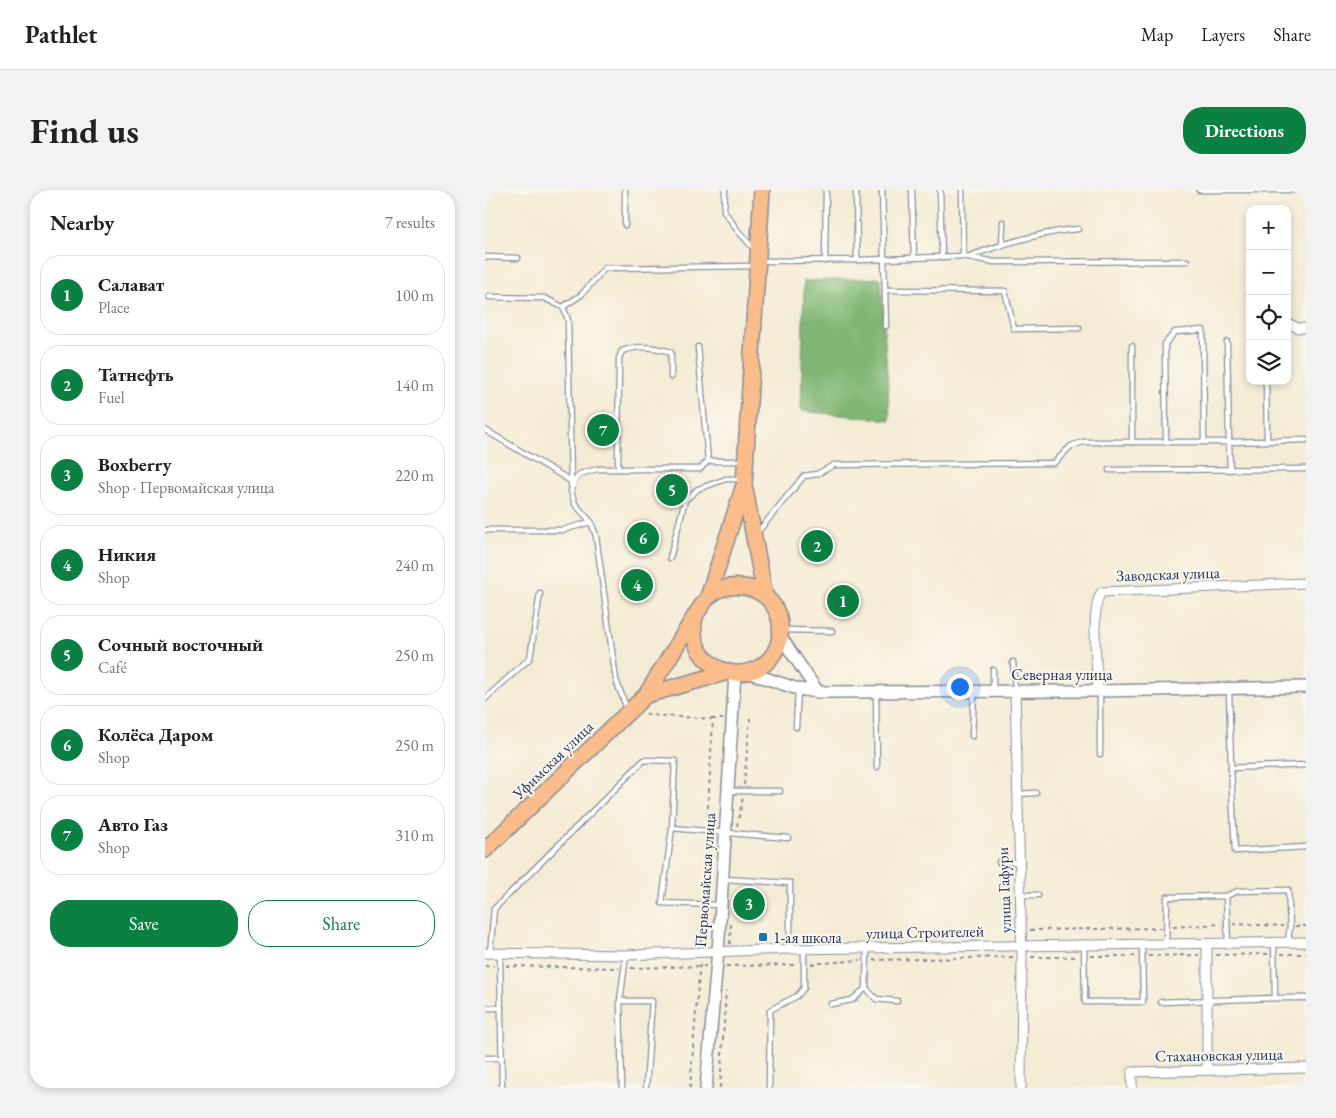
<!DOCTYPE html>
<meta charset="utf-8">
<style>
body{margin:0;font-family:"EB Garamond",serif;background:#f2f2f2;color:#202124}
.controls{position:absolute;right:15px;top:15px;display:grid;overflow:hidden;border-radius:10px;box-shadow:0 2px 8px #0003}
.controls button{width:45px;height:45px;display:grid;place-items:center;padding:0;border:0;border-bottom:1px solid #e0e0e0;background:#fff;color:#202124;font:25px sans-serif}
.you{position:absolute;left:474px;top:496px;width:18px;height:18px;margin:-12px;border:4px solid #fff;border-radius:50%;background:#1a73e8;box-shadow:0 0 0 8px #1a73e833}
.badge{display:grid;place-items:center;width:32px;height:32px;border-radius:50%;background:#0b8043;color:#fff;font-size:16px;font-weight:700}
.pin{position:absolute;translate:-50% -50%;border:2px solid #fff;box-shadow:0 1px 5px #0006}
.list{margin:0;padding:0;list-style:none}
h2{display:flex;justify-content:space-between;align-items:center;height:65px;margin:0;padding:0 20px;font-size:21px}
h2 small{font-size:16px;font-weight:400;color:#757577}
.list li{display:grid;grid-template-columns:32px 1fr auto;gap:15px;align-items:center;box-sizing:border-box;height:80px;margin:0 10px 10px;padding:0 10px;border:1px solid #e0e0e0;border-radius:20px}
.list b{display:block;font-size:19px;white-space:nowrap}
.list p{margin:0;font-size:16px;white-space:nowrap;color:#757577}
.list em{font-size:16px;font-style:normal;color:#757577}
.actions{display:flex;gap:10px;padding:15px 20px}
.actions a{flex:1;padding:11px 0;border:1px solid #0b8043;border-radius:20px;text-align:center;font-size:18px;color:#0b8043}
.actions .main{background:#0b8043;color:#fff}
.icon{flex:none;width:28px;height:28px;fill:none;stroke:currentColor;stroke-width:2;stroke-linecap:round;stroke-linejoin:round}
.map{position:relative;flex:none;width:821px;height:898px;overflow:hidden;border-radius:20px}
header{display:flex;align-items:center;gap:30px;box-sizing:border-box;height:70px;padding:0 25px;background:#fff;border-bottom:1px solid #e0e0e0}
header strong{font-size:24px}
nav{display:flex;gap:28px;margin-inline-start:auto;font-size:18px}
.intro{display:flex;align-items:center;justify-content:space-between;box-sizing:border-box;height:120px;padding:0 30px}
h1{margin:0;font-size:35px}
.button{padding:12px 22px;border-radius:20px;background:#0b8043;color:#fff;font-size:18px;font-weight:700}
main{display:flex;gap:30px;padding:0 30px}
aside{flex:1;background:#fff;border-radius:20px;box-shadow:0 2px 8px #0003}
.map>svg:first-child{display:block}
.forest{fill:#80b673;stroke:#4e7268}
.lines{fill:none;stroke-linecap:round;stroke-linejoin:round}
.service-casing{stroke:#888d99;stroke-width:7}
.minor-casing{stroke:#888d99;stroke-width:11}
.tertiary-casing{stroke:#888d99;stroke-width:14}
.primary-casing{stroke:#888d99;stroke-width:18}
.path{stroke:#888d99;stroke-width:2;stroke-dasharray:4 4;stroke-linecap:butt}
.service{stroke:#fff;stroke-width:4.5}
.minor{stroke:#fff;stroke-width:9}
.tertiary{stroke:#fff;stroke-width:11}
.primary{stroke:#f9bc8a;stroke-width:15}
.poi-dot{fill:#1f6fb2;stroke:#fbf7ec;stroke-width:2}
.labels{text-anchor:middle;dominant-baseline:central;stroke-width:4;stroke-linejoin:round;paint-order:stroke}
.street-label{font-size:16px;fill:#1b2f5e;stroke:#fbf7ec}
.poi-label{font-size:16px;fill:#1b2f5e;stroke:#fbf7ec;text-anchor:start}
</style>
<header>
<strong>Pathlet</strong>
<nav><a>Map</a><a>Layers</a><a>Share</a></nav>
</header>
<div class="intro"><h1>Find us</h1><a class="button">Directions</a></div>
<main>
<aside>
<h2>Nearby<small>7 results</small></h2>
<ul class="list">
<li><span class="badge">1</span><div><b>Салават</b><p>Place</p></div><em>100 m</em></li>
<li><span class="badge">2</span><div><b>Татнефть</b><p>Fuel</p></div><em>140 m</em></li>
<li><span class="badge">3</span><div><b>Boxberry</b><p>Shop · Первомайская улица</p></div><em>220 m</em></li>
<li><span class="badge">4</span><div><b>Никия</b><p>Shop</p></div><em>240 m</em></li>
<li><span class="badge">5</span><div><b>Сочный восточный</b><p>Café</p></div><em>250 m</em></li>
<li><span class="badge">6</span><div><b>Колёса Даром</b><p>Shop</p></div><em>250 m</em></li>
<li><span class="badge">7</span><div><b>Авто Газ</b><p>Shop</p></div><em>310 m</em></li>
</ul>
<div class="actions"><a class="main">Save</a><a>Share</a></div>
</aside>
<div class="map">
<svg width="821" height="898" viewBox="0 0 821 898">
<rect width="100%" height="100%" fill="#fbf7ec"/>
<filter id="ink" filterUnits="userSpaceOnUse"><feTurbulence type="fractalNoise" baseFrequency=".02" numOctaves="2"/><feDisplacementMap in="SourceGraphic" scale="10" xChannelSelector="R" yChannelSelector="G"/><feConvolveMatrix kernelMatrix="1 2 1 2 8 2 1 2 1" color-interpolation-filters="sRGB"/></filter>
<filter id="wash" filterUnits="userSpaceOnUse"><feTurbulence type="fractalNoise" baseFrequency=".0096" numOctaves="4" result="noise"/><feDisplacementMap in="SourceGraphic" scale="20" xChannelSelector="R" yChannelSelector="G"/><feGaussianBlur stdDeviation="1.12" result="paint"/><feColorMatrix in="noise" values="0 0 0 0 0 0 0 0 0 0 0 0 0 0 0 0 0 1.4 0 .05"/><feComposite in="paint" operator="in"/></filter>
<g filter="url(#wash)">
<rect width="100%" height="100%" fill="#f4ebd4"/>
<!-- forest -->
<path class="forest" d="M396,88l9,142 -89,-9 3,-130z"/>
</g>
<g filter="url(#ink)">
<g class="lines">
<!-- service casing -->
<g class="service-casing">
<g id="service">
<path d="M140,0v35"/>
<path d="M240,0l-1,21 14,20 17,19"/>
<path d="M371,0l1,70"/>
<path d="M397,0l4,136"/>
<path d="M427,0l2,68"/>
<path d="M455,0l2,67"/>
<path d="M714,0h105"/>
<path d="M517,55l1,-23"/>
<path d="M478,66l31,6 193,-1"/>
<path d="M485,66c35,-13 71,-24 108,-27"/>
<path d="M0,67l33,1"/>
<path d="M275,71l101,-1 102,-4 -1,-66"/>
<path d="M340,71l1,-71"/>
<path d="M400,100l120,1 9,38 65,-1"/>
<path d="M4,107l55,1 19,9 5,13 3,165"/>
<path d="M78,117l18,-12 24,-27 151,-2"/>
<path d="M742,152l2,100 77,-2"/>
<path d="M647,156v96"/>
<path d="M781,191l1,60"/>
<path d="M0,240l86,51"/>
<path d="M681,252l-1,-98 10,-12 28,-2 1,112"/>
<path d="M223,271h36"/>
<path d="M133,279l1,-111 3,-7c16,-6 33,-4 49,1v25"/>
<path d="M624,280l197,-1"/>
<path d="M106,332l-16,-18 -4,-13 3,-10 6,-7 17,-5h103l8,-8 -10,-114"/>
<path d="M0,340h78l28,-8 5,14 20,144 11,29"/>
<path d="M272,343l47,-57 13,-2 17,-9 220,-2 17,-17 12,-4h146l1,28"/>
<path d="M185,368l15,-58 13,-11 28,-10h15"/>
<path d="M298,440l49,1"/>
<path d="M528,472l2,28"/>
<path d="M508,480v21"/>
<path d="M744,500l2,78 75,-3"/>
<path d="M615,503v61"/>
<path d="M391,504l1,73"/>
<path d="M0,509l45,-41 10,-65"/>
<path d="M311,537l2,-37"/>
<path d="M487,546l2,-44"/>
<path d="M746,578l4,83 71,-4"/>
<path d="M244,601h51"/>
<path d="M532,604l19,-1"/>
<path d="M187,638l116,10"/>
<path d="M514,672h20"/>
<path d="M239,689l66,4v66"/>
<path d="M535,705h18"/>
<path d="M741,706l12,-5 50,-1 2,36 -2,16"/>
<path d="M789,753l1,55h31"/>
<path d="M681,754l1,-47 59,-1 2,46"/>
<path d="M599,755l1,57h58l-1,-58"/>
<path d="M5,763l4,-44 150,-149 31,1 -3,67 -10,75 58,2"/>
<path d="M15,763l2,135"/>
<path d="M381,798l10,11 21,2"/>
<path d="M135,811l6,-46"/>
<path d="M676,812l114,-4"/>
<path d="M346,814l21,-4 14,-12 1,-40"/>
<path d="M0,818h16"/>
<path d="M0,868h17"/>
<path d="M137,898l-2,-87h32l-6,87"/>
<path d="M284,898l1,-78 27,-14 7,-8v-39"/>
</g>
</g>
<!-- minor casing -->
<g class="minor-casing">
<g id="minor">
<path d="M802,133l11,5h8"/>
<path d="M530,501l7,266 -1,131"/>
<path d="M613,501c-1,-19 -8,-89 4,-99l204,-9"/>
<path d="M722,754v126"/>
<path d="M0,763l141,2 164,-6 516,-7"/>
<path d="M647,898v-16l174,-4"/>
</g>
</g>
<!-- tertiary casing -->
<g class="tertiary-casing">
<g id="tertiary">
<path d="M296,447l37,55"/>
<path d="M262,482l51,17 20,3 282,-1 206,-4"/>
<path d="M221,898l13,-150 16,-265"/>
</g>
</g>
<!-- primary casing -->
<g class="primary-casing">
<g id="primary">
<path d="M260,299l20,107"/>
<path d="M210,428c-4,15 1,32 12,42 9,9 22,14 34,13 51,-5 53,-78 3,-86 -7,-1 -15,-1 -23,2 -4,1 -8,5 -13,8"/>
<path d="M161,505l82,-23"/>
<path d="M0,660l161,-155 52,-84 10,-14 36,-112 18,-295"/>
</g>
</g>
<!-- path -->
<g class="path">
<path d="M161,523l3,2 64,4"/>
<path d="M259,595l6,-67"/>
<path d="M222,634l6,-105h10"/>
<path d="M252,636l6,-29"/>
<path d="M218,709l3,-61"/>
<path d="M748,734l50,2"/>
<path d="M810,736h11"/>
<path d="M688,737l48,-3"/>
<path d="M545,740l131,-2"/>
<path d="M216,753l1,-32"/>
<path d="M245,754l1,-21"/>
<path d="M796,764h25"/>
<path d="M731,765l53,-1"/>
<path d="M606,766h45"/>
<path d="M663,766l51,-1"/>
<path d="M546,767h48"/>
<path d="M388,770l141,-3"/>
<path d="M326,774l50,-4"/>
<path d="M0,776h9"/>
<path d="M21,776l113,2"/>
<path d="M241,776l70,-1"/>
<path d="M146,778l75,-2"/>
<path d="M205,898l10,-127"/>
<path d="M235,898l6,-97"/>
</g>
<!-- service -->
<use href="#service" class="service"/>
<!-- minor -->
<use href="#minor" class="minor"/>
<!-- tertiary -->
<use href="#tertiary" class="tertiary"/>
<!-- primary -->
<use href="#primary" class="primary"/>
</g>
</g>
<!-- markers -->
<rect class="poi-dot" x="273" y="742" width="10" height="10" rx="2.5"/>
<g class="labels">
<!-- street labels -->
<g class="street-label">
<text transform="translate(683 384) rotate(-2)">Заводская улица</text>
<text x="577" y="484">Северная улица</text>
<text transform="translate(68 570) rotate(-44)">Уфимская улица</text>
<text transform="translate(220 690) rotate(-86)">Первомайская улица</text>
<text transform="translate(519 700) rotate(-92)">улица Гафури</text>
<text transform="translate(440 742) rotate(-1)">улица Строителей</text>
<text transform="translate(734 865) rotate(-1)">Стахановская улица</text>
</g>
<!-- poi labels -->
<g class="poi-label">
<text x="288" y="747">1-ая школа</text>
</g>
</g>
</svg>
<div class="controls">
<button>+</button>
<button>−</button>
<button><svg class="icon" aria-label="locate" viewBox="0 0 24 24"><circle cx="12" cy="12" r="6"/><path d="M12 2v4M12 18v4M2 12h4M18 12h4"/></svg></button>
<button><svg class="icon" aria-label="layers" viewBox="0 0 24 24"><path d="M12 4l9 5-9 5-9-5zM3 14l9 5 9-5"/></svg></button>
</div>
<div class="you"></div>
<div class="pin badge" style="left:358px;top:411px">1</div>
<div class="pin badge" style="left:332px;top:356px">2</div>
<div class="pin badge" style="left:264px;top:714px">3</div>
<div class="pin badge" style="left:152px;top:395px">4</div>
<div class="pin badge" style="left:187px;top:300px">5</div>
<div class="pin badge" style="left:158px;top:348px">6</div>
<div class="pin badge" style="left:118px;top:240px">7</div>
</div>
</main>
